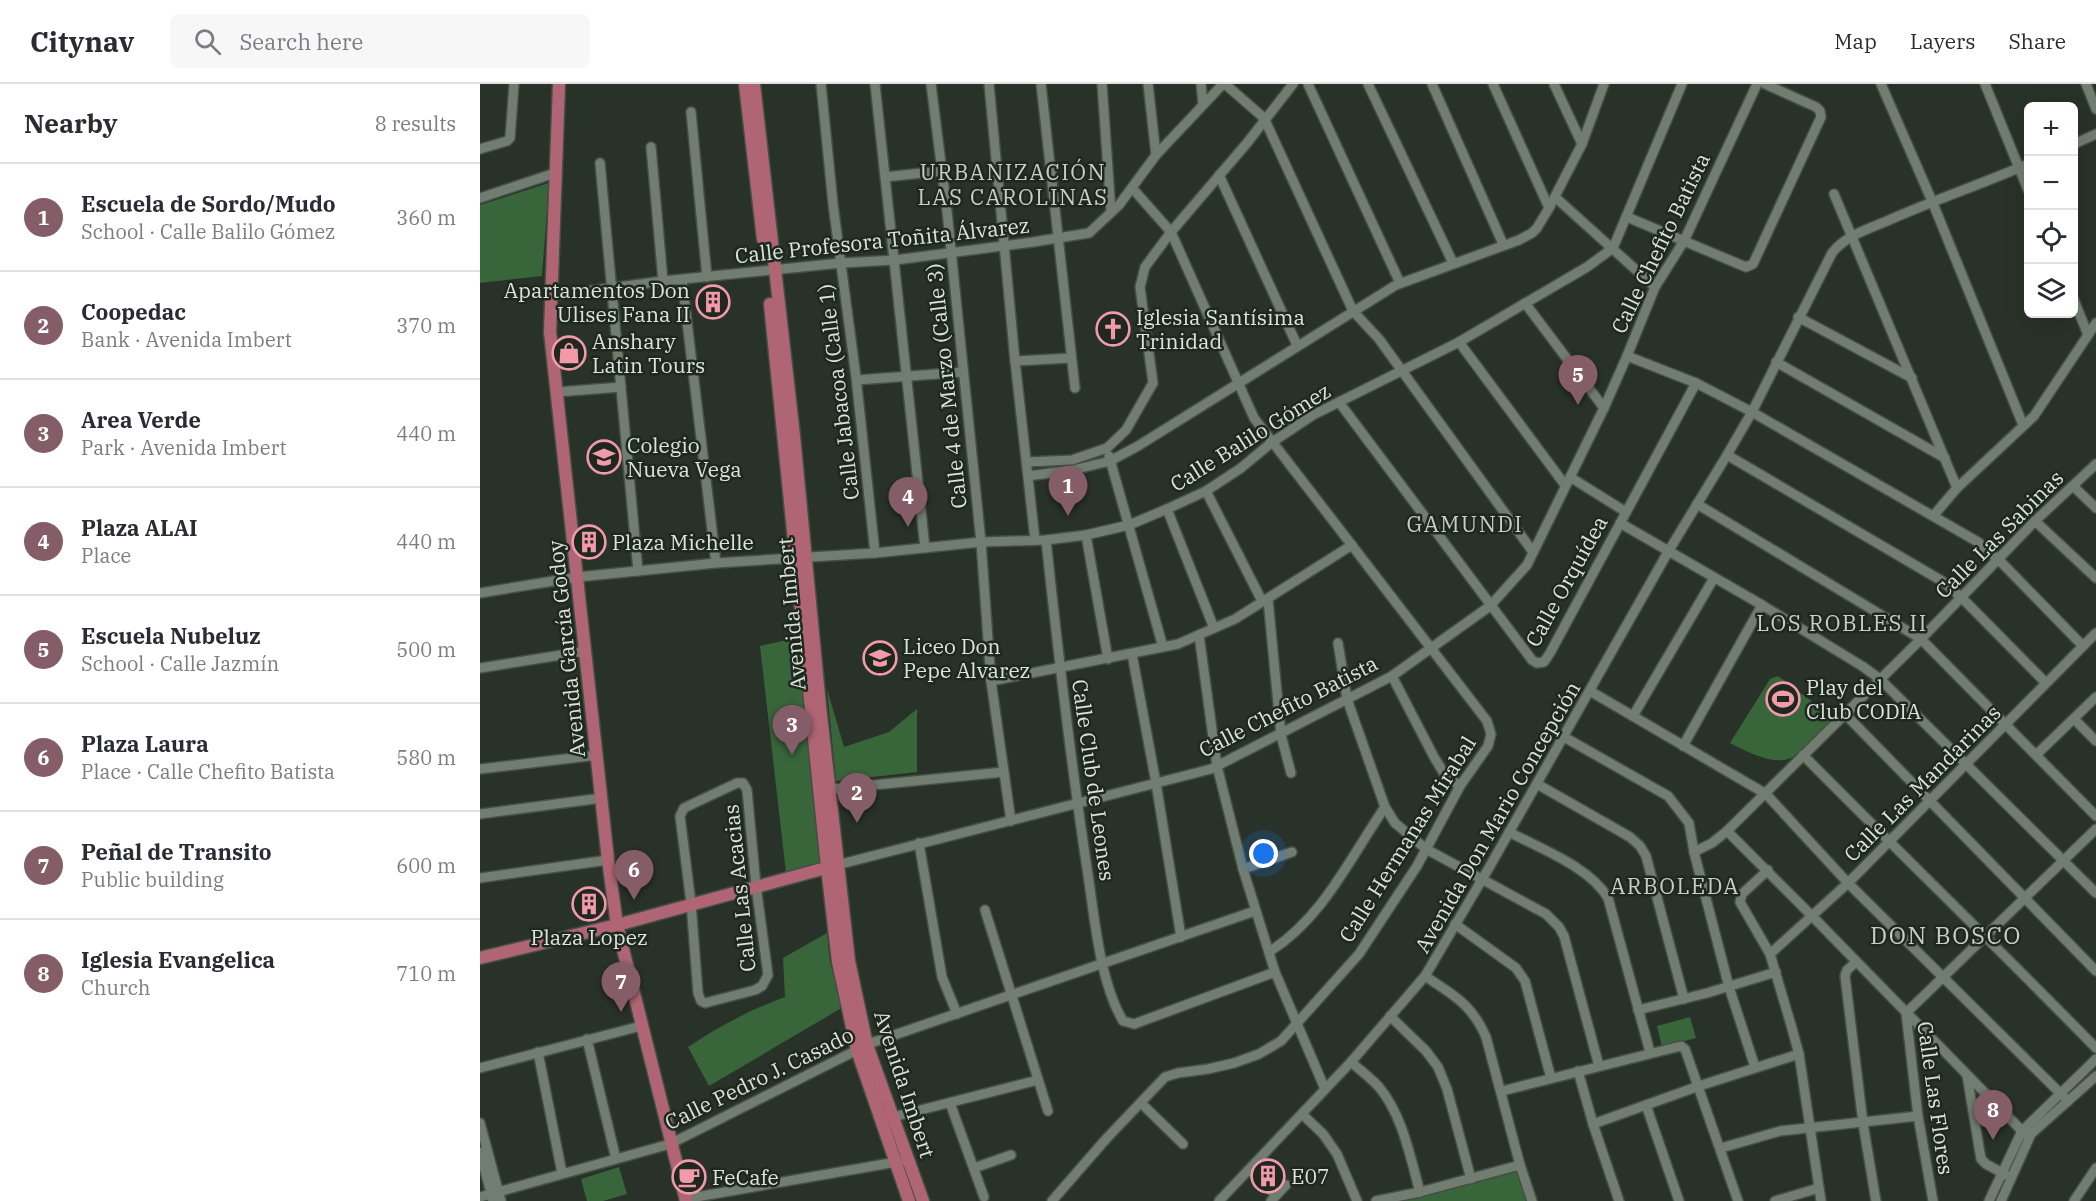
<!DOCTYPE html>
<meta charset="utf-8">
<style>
body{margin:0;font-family:"IBM Plex Serif",serif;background:#f7f7f7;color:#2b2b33}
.controls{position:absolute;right:18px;top:18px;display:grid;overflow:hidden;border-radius:9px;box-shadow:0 6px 24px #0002}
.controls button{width:54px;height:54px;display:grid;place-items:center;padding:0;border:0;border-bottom:2px solid #e1e1e2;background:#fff;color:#2b2b33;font:30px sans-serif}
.you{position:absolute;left:784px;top:770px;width:21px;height:21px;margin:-15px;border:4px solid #fff;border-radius:50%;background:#1a73e8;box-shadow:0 0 0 9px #1a73e833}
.badge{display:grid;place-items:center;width:39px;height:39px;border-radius:50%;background:#855d69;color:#fff;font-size:20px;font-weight:700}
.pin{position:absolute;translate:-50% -50px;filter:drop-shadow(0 2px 3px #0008)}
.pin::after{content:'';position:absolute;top:32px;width:21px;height:18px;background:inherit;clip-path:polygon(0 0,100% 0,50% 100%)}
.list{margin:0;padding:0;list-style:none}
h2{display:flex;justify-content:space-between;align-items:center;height:78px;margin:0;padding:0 24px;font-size:26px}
h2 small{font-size:20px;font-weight:400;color:#7c7c81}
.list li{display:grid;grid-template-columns:39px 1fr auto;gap:18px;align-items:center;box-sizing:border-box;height:108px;padding:0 24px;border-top:2px solid #e1e1e2}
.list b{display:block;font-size:22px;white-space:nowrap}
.list p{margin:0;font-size:20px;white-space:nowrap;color:#7c7c81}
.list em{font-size:20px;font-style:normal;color:#7c7c81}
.icon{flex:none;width:33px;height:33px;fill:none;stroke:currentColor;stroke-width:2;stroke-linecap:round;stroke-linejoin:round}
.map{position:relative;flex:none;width:1616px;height:1117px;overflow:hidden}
header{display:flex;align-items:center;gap:36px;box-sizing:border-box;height:84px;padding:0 30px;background:#fff;border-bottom:2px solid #e1e1e2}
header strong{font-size:28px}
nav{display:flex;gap:33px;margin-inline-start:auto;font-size:21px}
.search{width:420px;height:54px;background:#f7f7f7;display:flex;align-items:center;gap:15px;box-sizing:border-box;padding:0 21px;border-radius:9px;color:#7c7c81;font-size:22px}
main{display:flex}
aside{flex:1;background:#fff}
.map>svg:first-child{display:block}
.green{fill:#38653a}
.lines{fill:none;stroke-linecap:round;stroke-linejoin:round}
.minor-casing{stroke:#464e46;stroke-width:12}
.major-casing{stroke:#464e46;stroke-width:15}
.minor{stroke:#727d72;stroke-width:9}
.major{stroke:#af6574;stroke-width:12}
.labels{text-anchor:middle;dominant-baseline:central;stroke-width:5;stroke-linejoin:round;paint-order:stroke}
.street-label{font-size:21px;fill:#dce2dc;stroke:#1f281f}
.poi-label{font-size:21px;fill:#dce2dc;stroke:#1f281f;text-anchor:start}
.neighbourhood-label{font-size:22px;letter-spacing:1.5px;fill:#c4d0c4;stroke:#1f281f}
.quarter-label{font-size:24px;letter-spacing:1.5px;fill:#c4d0c4;stroke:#1f281f}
</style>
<header>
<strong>Citynav</strong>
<div class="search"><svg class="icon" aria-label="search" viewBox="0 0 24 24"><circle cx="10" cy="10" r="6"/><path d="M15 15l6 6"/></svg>Search here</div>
<nav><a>Map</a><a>Layers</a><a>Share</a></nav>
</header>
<main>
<aside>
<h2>Nearby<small>8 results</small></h2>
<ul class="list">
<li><span class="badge">1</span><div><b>Escuela de Sordo/Mudo</b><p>School · Calle Balilo Gómez</p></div><em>360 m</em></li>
<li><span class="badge">2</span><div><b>Coopedac</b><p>Bank · Avenida Imbert</p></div><em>370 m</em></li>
<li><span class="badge">3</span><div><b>Area Verde</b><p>Park · Avenida Imbert</p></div><em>440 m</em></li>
<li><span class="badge">4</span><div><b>Plaza ALAI</b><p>Place</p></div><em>440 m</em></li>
<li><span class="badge">5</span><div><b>Escuela Nubeluz</b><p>School · Calle Jazmín</p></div><em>500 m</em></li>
<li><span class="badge">6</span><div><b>Plaza Laura</b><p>Place · Calle Chefito Batista</p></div><em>580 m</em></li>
<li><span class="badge">7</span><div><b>Peñal de Transito</b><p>Public building</p></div><em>600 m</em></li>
<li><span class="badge">8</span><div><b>Iglesia Evangelica</b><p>Church</p></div><em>710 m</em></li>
</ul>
</aside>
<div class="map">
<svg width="1616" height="1117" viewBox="0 0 1616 1117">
<rect width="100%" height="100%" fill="#293229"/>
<!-- green -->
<g class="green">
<path d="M69,99l-7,93 -62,7v-78z"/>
<path d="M321,553l21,226 -36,10 -26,-227z"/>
<path d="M1298,592l57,43c-42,43 -46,55 -105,24l40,-64z"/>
<path d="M347,605l17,58 45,-15 28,-23v63l-81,9z"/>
<path d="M347,849l3,30 15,43 -136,80 -21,-39c31,-21 62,-37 97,-50l-2,-39z"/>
<path d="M1210,933l6,21 -34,9 -5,-21z"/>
<path d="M139,1083l8,27 -24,7h-16l-6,-22z"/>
<path d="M1036,1083l15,34h-141z"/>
</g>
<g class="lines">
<!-- minor casing -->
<g class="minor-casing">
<g id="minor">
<path d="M341,0l12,120 23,173 19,176"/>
<path d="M395,0l50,464"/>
<path d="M451,0l16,127 34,331 10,139 20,140"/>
<path d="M509,0l26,277 20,179"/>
<path d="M561,0l34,304"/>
<path d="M622,0l9,128"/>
<path d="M668,0l8,71"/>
<path d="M721,0l2,20"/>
<path d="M745,0l39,34 89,193 26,28 154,213"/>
<path d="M828,0l92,199"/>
<path d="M888,0l85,179"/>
<path d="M952,0l71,160"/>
<path d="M1013,0l56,124"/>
<path d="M1074,0l28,60"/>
<path d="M1401,0l51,117 91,224"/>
<path d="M1505,0l43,106"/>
<path d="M1606,0l10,25"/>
<path d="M211,28l16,165"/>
<path d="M1594,60l22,-10"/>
<path d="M171,63l12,134"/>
<path d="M0,65l27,-8 3,-3 4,-54"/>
<path d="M120,79l38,408"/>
<path d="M739,91l78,170"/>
<path d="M405,93l56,-6"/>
<path d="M1354,110l123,294"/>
<path d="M1075,113l100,90"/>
<path d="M0,114l75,-25"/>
<path d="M1147,133l114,48 5,2 7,-3 68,-147 -1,-6 -4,-4 -51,-23"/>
<path d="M202,196l34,283"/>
<path d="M70,212l113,-15 178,-18 54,-3 138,-18 56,-9 30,-28 37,-50 67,-71"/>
<path d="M1594,216l14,35"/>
<path d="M1045,219l79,105"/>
<path d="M1318,233l114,61"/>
<path d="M979,258l106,143"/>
<path d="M1147,272l69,27 56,29 226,130 21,18 84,86"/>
<path d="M535,277l56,-3"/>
<path d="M1296,278l169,96"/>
<path d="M377,296l106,-8"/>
<path d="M77,308l64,-5"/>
<path d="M859,318l193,258 5,3 7,-1 6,-9 146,-270"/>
<path d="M1247,371l215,126 19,16 85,86"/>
<path d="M629,372l54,191"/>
<path d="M547,378l45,-2 35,-12 19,-18 27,-47 -13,-96 5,-20 26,-35 76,-89 46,-59"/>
<path d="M548,392l45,-6 37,-9 28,-15 258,-161 123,-45 13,-7 5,-5 12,-20 33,-64 22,-60"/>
<path d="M1090,393l56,35"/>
<path d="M1593,402l23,22"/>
<path d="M726,407l56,110"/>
<path d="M1217,420l224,135 175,177"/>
<path d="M687,425l47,119"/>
<path d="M1454,431l23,-27 77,-72 62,-93"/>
<path d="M1555,437l61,57"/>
<path d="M1140,439l142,82 100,61 18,13 216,214"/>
<path d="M606,451l22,124"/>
<path d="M566,456c12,112 25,224 42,335 7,46 12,107 35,146l11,3 141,-52"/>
<path d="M0,509l98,-16 138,-14 159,-10 106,-11 65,-2 40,-5 43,-10 38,-16 39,-18 35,-23 30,-25 42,-28 146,-73 128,-75 26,-19 69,-164"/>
<path d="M788,515l13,136 10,38"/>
<path d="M719,551l18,131 26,103 32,103 50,117"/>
<path d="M858,559l9,56 38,108 10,16 31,26 120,65 13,13 5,9 35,130"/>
<path d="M652,570l24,129 25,154"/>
<path d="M0,584l106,-17"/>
<path d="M912,592l42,81 11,18 15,11"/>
<path d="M511,597l187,-37 57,-25 117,-74"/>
<path d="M1110,607l176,103 82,89 220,218"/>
<path d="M1365,630l251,257"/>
<path d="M1153,632l81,-138"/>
<path d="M1594,635l22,22"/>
<path d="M1084,653l104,59 21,27 5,29 35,135 26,80"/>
<path d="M1203,662l79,-141"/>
<path d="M1323,671c97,98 196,194 293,293"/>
<path d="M1556,671l60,-58"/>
<path d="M0,685l118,-14"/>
<path d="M257,699h6l4,7 9,96 12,89 -6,11 -7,4 -50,13 -4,-2 -3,-8 -7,-90 -11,-87 4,-8z"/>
<path d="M1057,700l93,53 10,9 6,10 38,143"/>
<path d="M344,706l180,-18"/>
<path d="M0,730l122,-16"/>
<path d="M1247,747l86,86 216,221"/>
<path d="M1029,748c32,17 81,35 99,66l42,154"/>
<path d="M439,759l23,134 15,37"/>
<path d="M1214,768l18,-9 15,-12 194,-192 114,-118 61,-57"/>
<path d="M357,781l374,-96 181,-93 98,-70 37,-41 77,-157 23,-52 28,-69 29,-46 73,-157"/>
<path d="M763,785l49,-17"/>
<path d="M1288,786l-26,24 -2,8 30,52 21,71 8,29 22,147"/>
<path d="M0,794l128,-18"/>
<path d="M505,826l63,201"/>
<path d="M975,840l61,44 9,13 26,97"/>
<path d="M789,868c54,-34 81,-94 116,-145"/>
<path d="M1290,870l78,-71 248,-250"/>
<path d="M1376,878l-9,8 -2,6 18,147 13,78"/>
<path d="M945,892c29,20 46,27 61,61l34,128 12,36"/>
<path d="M1158,926l69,-17 69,-21"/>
<path d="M910,932l36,35 12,16 9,22 24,90"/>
<path d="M107,955l29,120"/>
<path d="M58,968l24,121"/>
<path d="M871,978c9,8 20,16 28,25 24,29 31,70 41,105"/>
<path d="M0,984l161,-42"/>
<path d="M1098,987l15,53 26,77"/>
<path d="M1487,991l14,84 5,5 20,11"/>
<path d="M1022,1007l179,-45 4,3 53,152"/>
<path d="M470,1019l34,94"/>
<path d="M661,1019l42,41"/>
<path d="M1166,1021l33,96"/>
<path d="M822,1030l21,20 14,20 20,47"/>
<path d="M409,1034l149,-38"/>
<path d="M0,1039l21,78"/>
<path d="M1113,1040l106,-38 100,-32"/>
<path d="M1241,1064l59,-17 138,-15"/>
<path d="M0,1068l13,49"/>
<path d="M494,1084l37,-13"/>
<path d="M770,1086l26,25"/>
<path d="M0,1113l190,-53 201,-101 384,-132"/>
<path d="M205,1117v-2l217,-38"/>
<path d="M572,1117l54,-62 59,-62 13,-4 30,-4 26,-6 25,-9 22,-13 78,-87 58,-88 43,-80 28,-40 3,-12 -4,-13 -233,-303 -83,-186 -38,-43"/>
<path d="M739,1117l132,-139 74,-86 65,-110 178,-314 59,-97 25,-43 80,-159c13,-17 36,-24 55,-32 47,-21 95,-37 141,-57"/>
<path d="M791,1117l15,-16"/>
<path d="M896,1117l44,-9 100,-27"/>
<path d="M1295,1117l44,-13"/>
<path d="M1453,1117l-15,-85 -12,-103 190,-184"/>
<path d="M1509,1117l33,-70 74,-72"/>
<path d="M1521,1117l30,-67 65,-58"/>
<path d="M1594,1117l22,-33"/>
</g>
</g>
<!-- major casing -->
<g class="major-casing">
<g id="major">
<path d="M79,0l-9,248 58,528 9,65 69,276"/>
<path d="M265,0l18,155"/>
<path d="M274,0l40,352 26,270 29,255 18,84 56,156"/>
<path d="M290,220l57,563 11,95 19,88 52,151"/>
<path d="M0,874l137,-33 216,-59"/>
</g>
</g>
<!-- minor -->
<use href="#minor" class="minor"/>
<!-- major -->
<use href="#major" class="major"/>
</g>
<!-- icons -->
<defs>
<g id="building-ring" transform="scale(1.725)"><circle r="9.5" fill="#1f281f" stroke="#f39aaa" stroke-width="1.5"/><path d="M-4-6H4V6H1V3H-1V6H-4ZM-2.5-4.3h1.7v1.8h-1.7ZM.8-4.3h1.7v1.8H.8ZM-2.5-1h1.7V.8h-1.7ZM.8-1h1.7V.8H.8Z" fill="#f39aaa"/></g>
<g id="church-ring" transform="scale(1.725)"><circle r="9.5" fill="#1f281f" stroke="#f39aaa" stroke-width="1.5"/><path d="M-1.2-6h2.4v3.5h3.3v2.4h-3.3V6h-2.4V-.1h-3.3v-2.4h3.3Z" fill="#f39aaa"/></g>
<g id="shop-ring" transform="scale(1.725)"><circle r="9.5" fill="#1f281f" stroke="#f39aaa" stroke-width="1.5"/><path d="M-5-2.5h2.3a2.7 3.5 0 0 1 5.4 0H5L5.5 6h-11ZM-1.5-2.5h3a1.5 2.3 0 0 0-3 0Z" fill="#f39aaa"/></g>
<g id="school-ring" transform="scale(1.725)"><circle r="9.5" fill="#1f281f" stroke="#f39aaa" stroke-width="1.5"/><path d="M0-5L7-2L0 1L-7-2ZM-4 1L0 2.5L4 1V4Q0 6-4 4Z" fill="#f39aaa"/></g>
<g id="stadium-ring" transform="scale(1.725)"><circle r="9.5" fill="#1f281f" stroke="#f39aaa" stroke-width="1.5"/><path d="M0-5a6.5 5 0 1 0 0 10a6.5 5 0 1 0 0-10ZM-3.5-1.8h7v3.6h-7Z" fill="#f39aaa"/></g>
<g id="cafe-ring" transform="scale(1.725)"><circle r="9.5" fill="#1f281f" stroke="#f39aaa" stroke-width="1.5"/><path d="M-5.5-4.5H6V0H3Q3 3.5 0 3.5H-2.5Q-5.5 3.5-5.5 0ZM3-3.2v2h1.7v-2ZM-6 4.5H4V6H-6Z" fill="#f39aaa"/></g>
</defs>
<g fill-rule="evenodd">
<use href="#building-ring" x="233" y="218"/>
<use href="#church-ring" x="633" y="245"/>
<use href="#shop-ring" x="89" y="269"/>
<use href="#school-ring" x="124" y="373"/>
<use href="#building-ring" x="109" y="458"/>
<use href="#school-ring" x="400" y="574"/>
<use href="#stadium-ring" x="1303" y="615"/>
<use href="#building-ring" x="109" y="820"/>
<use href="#building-ring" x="788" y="1092"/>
<use href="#cafe-ring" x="209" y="1093"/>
</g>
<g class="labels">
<!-- street labels -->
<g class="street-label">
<text transform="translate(402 156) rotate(-6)">Calle Profesora Toñita Álvarez</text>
<text transform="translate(1180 159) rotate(-64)">Calle Chefito Batista</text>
<text transform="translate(466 302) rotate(-96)">Calle 4 de Marzo (Calle 3)</text>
<text transform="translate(358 308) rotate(-97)">Calle Jabacoa (Calle 1)</text>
<text transform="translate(770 353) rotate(-32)">Calle Balilo Gómez</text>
<text transform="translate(1519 450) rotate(-45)">Calle Las Sabinas</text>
<text transform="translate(1086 497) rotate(-61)">Calle Orquídea</text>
<text transform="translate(311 530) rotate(-95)">Avenida Imbert</text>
<text transform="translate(86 565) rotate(-96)">Avenida García Godoy</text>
<text transform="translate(808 622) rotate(-27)">Calle Chefito Batista</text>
<text transform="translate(614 696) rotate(82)">Calle Club de Leones</text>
<text transform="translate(1442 699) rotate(-45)">Calle Las Mandarinas</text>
<text transform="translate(1017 733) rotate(-60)">Avenida Don Mario Concepción</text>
<text transform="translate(927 755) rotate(-58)">Calle Hermanas Mirabal</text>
<text transform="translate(259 804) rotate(-96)">Calle Las Acacias</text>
<text transform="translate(279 994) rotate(-26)">Calle Pedro J. Casado</text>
<text transform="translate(425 1000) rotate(72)">Avenida Imbert</text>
<text transform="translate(1456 1014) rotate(82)">Calle Las Flores</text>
</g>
<!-- poi labels -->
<g class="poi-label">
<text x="210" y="206" text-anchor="end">Apartamentos Don<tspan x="210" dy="24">Ulises Fana II</tspan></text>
<text x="656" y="233">Iglesia Santísima<tspan x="656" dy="24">Trinidad</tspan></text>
<text x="112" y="257">Anshary<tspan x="112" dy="24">Latin Tours</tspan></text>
<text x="147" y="361">Colegio<tspan x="147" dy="24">Nueva Vega</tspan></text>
<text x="132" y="458">Plaza Michelle</text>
<text x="423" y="562">Liceo Don<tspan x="423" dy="24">Pepe Alvarez</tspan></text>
<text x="1326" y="603">Play del<tspan x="1326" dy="24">Club CODIA</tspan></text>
<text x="109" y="853" text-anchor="middle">Plaza Lopez</text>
<text x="811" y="1092">E07</text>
<text x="232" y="1093">FeCafe</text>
</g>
<!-- neighbourhood labels -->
<g class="neighbourhood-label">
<text x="533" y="87">URBANIZACIÓN<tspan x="533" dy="25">LAS CAROLINAS</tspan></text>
<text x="985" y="439">GAMUNDI</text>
<text x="1362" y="538">LOS ROBLES II</text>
<text x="1195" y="801">ARBOLEDA</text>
</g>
<!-- quarter labels -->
<g class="quarter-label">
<text x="1466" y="851">DON BOSCO</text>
</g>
</g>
</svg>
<div class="controls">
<button>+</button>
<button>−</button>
<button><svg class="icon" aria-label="locate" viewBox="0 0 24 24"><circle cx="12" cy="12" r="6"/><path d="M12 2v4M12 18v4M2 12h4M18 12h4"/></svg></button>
<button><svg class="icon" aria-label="layers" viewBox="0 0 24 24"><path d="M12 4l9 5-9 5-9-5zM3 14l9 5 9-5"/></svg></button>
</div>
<div class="you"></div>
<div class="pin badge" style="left:588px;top:432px">1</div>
<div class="pin badge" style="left:377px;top:739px">2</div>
<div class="pin badge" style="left:312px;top:671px">3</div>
<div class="pin badge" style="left:428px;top:443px">4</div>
<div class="pin badge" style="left:1098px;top:321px">5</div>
<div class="pin badge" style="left:154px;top:816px">6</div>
<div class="pin badge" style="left:141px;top:928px">7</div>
<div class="pin badge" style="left:1513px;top:1056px">8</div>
</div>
</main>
